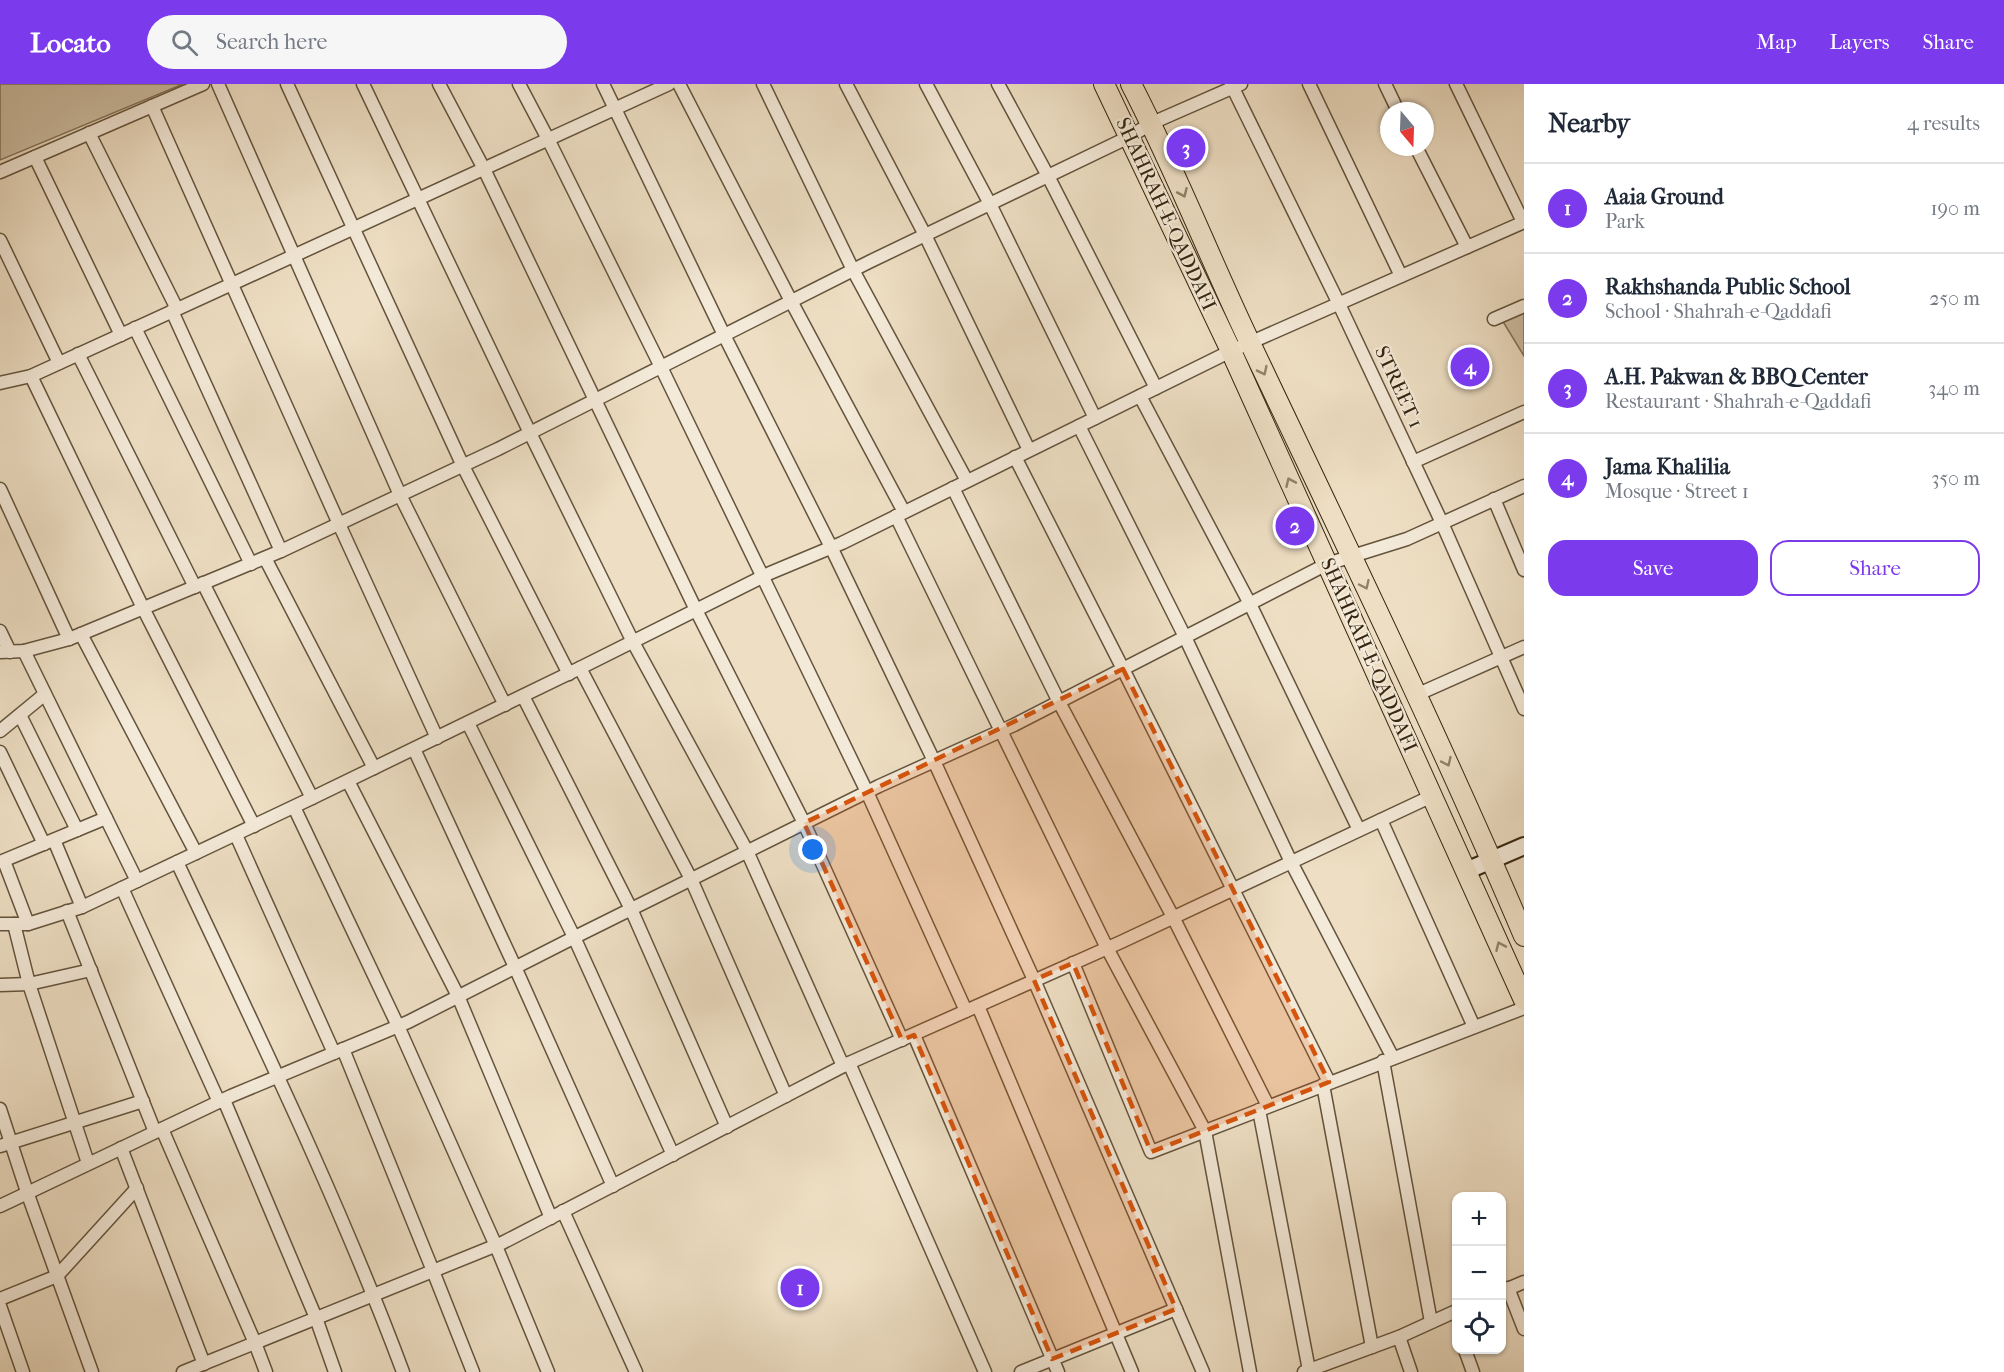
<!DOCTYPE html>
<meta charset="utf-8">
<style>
body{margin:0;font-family:"IM FELL French Canon",serif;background:#f6f6f7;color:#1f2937}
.controls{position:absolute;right:18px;bottom:18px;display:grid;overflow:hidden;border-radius:12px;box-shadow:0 2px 4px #0004}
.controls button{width:54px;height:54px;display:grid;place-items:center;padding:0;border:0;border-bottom:2px solid #e0e1e3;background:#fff;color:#1f2937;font:30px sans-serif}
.compass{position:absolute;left:1380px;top:18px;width:54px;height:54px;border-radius:50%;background:#fff;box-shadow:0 2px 4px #0004;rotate:161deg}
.you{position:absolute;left:813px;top:766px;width:21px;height:21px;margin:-15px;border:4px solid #fff;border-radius:50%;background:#1a73e8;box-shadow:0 0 0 9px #1a73e833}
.badge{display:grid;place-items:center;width:39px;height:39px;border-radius:50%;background:#7c3aed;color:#fff;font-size:20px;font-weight:700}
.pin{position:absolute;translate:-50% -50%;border:3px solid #fff;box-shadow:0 2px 6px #0006}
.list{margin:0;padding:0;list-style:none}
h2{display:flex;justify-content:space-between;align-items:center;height:78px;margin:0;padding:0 24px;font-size:26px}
h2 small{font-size:20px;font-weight:400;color:#747a83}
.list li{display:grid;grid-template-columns:39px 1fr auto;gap:18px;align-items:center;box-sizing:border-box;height:90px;padding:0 24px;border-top:2px solid #e0e1e3}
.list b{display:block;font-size:22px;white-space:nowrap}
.list p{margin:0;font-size:20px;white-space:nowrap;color:#747a83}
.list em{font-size:20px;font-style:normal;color:#747a83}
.actions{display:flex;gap:12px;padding:18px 24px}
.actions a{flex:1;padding:14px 0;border:2px solid #7c3aed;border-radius:18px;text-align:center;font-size:21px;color:#7c3aed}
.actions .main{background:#7c3aed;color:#fff}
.icon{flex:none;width:33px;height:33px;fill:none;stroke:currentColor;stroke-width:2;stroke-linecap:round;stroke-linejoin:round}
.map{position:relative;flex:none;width:1524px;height:1288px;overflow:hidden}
header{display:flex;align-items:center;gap:36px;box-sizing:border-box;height:84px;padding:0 30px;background:#7c3aed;color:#fff}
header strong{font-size:28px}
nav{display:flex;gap:33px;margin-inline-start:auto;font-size:21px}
.search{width:420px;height:54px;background:#f6f6f7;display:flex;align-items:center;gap:15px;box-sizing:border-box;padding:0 21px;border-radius:33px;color:#747a83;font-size:22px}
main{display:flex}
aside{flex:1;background:#fff}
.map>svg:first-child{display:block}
.green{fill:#cfc0a5;stroke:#82735a;stroke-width:1.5}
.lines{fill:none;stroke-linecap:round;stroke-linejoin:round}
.street-casing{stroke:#64543d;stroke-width:15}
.secondary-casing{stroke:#362610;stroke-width:20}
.primary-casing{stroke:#362610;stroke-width:22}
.street{stroke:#f4ead9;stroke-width:12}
.secondary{stroke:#f4ead9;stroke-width:16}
.primary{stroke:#eedfc4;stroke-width:20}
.oneway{stroke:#92826a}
.marked{fill:#d6540c;fill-opacity:0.2;stroke:#d6540c;stroke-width:4.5;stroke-dasharray:12 8;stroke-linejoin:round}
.labels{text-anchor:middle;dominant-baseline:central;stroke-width:4.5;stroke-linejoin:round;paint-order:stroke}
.street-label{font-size:20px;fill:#362610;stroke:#f4ead9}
</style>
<header>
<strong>Locato</strong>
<div class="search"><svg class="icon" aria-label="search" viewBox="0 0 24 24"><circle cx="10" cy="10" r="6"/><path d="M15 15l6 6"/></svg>Search here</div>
<nav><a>Map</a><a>Layers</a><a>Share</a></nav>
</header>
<main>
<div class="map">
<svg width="1524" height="1288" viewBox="0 0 1524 1288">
<rect width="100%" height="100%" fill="#eedfc4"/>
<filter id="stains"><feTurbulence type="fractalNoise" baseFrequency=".00333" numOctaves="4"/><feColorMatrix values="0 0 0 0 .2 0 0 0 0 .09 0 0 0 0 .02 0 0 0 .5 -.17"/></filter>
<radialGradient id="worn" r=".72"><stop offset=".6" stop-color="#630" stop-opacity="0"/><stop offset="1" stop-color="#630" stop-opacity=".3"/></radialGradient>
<!-- green -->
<g class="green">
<path d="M0,0h183l-183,76z"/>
<path d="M1524,220v52l-25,-41z"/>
</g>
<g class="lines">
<!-- street casing -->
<g class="street-casing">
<g id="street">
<path d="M218,0l182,411 105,210"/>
<path d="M287,0l176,382 106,208"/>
<path d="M363,0l167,349 103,209 114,209 96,215"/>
<path d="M439,0l45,85 212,441 108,213 98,217"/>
<path d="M519,0l29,55 113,228 206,425 99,219"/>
<path d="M603,0l121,251 107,212 103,214 100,219 169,392"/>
<path d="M679,0l112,217 113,211"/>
<path d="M763,0l90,186 114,211"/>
<path d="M846,0l79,151 104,215"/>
<path d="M926,0l64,120 105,214"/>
<path d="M998,0l50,92 108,212"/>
<path d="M1231,0l108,220 103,219 82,186"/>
<path d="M1309,0l92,192"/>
<path d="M1385,0l13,27"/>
<path d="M1456,0l67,138"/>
<path d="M152,22l187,418 98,214"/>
<path d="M89,49l88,176"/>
<path d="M1416,63l51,100"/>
<path d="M35,73l86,178"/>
<path d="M0,88l203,-88"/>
<path d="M0,156l59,123"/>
<path d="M172,227l109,240"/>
<path d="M1494,235l30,-13"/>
<path d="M135,244l116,236"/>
<path d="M78,270l117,233"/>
<path d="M31,292l112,232 111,218"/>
<path d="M0,299l31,-7 638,-292"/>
<path d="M1140,312l110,208 109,226"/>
<path d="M1079,342l106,211 106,225 102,196"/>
<path d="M1015,373l108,212 206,413"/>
<path d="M1413,378l111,-50"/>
<path d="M953,404l106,214 114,215 95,189"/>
<path d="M0,405l69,150"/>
<path d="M1494,415l30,71"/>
<path d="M896,432l211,432 98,183 45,241"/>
<path d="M265,474l109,210"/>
<path d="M203,499l109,215"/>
<path d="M0,547l10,21"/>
<path d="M81,550l115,219"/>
<path d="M24,567l113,230"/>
<path d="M0,568l24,-1 45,-12 212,-88 217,-102 371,-187 260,-125 23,-14 89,-39"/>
<path d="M580,584l111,211 95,217"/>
<path d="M1416,611l108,-48"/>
<path d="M523,612l108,213 96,218"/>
<path d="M20,631l57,115"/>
<path d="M468,639l106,214 99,218"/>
<path d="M0,647l45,-37"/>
<path d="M414,665l101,218 98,219"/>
<path d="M0,668l44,92"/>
<path d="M348,697l110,215 93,222"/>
<path d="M294,723l104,219 98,220 52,126"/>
<path d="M1381,736l93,207"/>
<path d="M236,751l98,218"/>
<path d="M54,756l28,67"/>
<path d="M4,777l24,63"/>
<path d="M0,778l106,-44"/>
<path d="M177,778c79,168 161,336 226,510"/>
<path d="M122,804l97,214"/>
<path d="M67,827l88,221"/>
<path d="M0,840h28l54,-17 230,-109 268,-130 190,-95 72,-30 389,-192 293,-129"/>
<path d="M14,840l15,60 59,179"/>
<path d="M1073,879l78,189 373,-144"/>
<path d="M0,901l29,-1 62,-14"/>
<path d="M978,922l154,366"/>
<path d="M914,951l144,337"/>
<path d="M343,965l90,222 40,101"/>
<path d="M1383,977l48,261"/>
<path d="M849,979l136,309"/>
<path d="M1323,1001l49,262"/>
<path d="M224,1016l92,218 19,54"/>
<path d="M0,1025l27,83 65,180"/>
<path d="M1259,1026l50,260"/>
<path d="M162,1045l93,214 11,29"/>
<path d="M0,1062l143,-45"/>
<path d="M121,1064l83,216"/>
<path d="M0,1122l231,-110 177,-74 173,-88 298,-148 135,-61 313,-161 80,-25 117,-53"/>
<path d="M563,1127l73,161"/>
<path d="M1508,1204l16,41"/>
<path d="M1503,1207l21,-9"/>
<path d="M0,1215l57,-23 80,-88"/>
<path d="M0,1222l23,66"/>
<path d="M1399,1253l12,35"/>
<path d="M1465,1266l8,22"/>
<path d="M183,1288l319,-129 347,-180 272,-121 311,-146"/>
<path d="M1021,1288l155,-63"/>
<path d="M1304,1288l95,-35 57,-26"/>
</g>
</g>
<!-- secondary casing -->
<g class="secondary-casing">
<path id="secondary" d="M1466,787l58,-25"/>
</g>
<!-- primary casing -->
<g class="primary-casing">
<g id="primary">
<path d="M1104,0l127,267 293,649"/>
<path d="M1131,0c44,85 79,175 120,261 93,196 188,391 273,591"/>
</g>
</g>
<!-- street -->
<use href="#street" class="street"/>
<!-- secondary -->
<use href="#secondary" class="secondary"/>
<!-- primary -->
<use href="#primary" class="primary"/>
</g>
<!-- one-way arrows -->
<defs><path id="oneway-chevron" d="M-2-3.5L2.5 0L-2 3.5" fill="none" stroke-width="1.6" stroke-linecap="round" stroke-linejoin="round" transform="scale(1.5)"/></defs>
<g class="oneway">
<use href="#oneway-chevron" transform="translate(1183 109) rotate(66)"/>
<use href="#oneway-chevron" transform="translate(1263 287) rotate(64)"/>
<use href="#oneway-chevron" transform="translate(1290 398) rotate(-114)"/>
<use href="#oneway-chevron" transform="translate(1365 501) rotate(65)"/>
<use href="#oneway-chevron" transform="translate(1447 678) rotate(65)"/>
<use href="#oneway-chevron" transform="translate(1500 862) rotate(-114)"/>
</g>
<!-- marked area -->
<path class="marked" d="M1123,585l206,413 -178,70 -78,-189 -39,17 142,329 -124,50 -138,-324 -12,5 -98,-217z"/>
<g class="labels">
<!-- street labels -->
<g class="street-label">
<text transform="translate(1166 130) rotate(65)">SHAHRAH-E-QADDAFI</text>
<text transform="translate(1399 303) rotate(65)">STREET 1</text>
<text transform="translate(1369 571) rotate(66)">SHAHRAH-E-QADDAFI</text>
</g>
</g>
<rect width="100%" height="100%" filter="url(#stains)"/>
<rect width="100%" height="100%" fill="url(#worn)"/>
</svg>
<div class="controls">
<button>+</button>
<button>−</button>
<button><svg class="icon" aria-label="locate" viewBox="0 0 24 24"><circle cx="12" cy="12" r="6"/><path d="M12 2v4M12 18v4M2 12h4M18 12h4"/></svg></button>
</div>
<svg class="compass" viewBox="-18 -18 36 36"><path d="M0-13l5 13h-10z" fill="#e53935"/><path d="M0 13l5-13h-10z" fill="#747a83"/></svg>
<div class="you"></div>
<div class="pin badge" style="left:800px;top:1204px">1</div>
<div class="pin badge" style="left:1295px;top:442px">2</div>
<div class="pin badge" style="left:1186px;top:64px">3</div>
<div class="pin badge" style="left:1470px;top:283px">4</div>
</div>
<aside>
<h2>Nearby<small>4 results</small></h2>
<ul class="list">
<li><span class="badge">1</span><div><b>Aaia Ground</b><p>Park</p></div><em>190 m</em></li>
<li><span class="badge">2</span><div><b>Rakhshanda Public School</b><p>School · Shahrah-e-Qaddafi</p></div><em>250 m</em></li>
<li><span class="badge">3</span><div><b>A.H. Pakwan &amp; BBQ Center</b><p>Restaurant · Shahrah-e-Qaddafi</p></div><em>340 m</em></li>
<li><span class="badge">4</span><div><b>Jama Khalilia</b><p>Mosque · Street 1</p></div><em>350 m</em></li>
</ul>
<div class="actions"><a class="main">Save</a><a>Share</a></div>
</aside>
</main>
